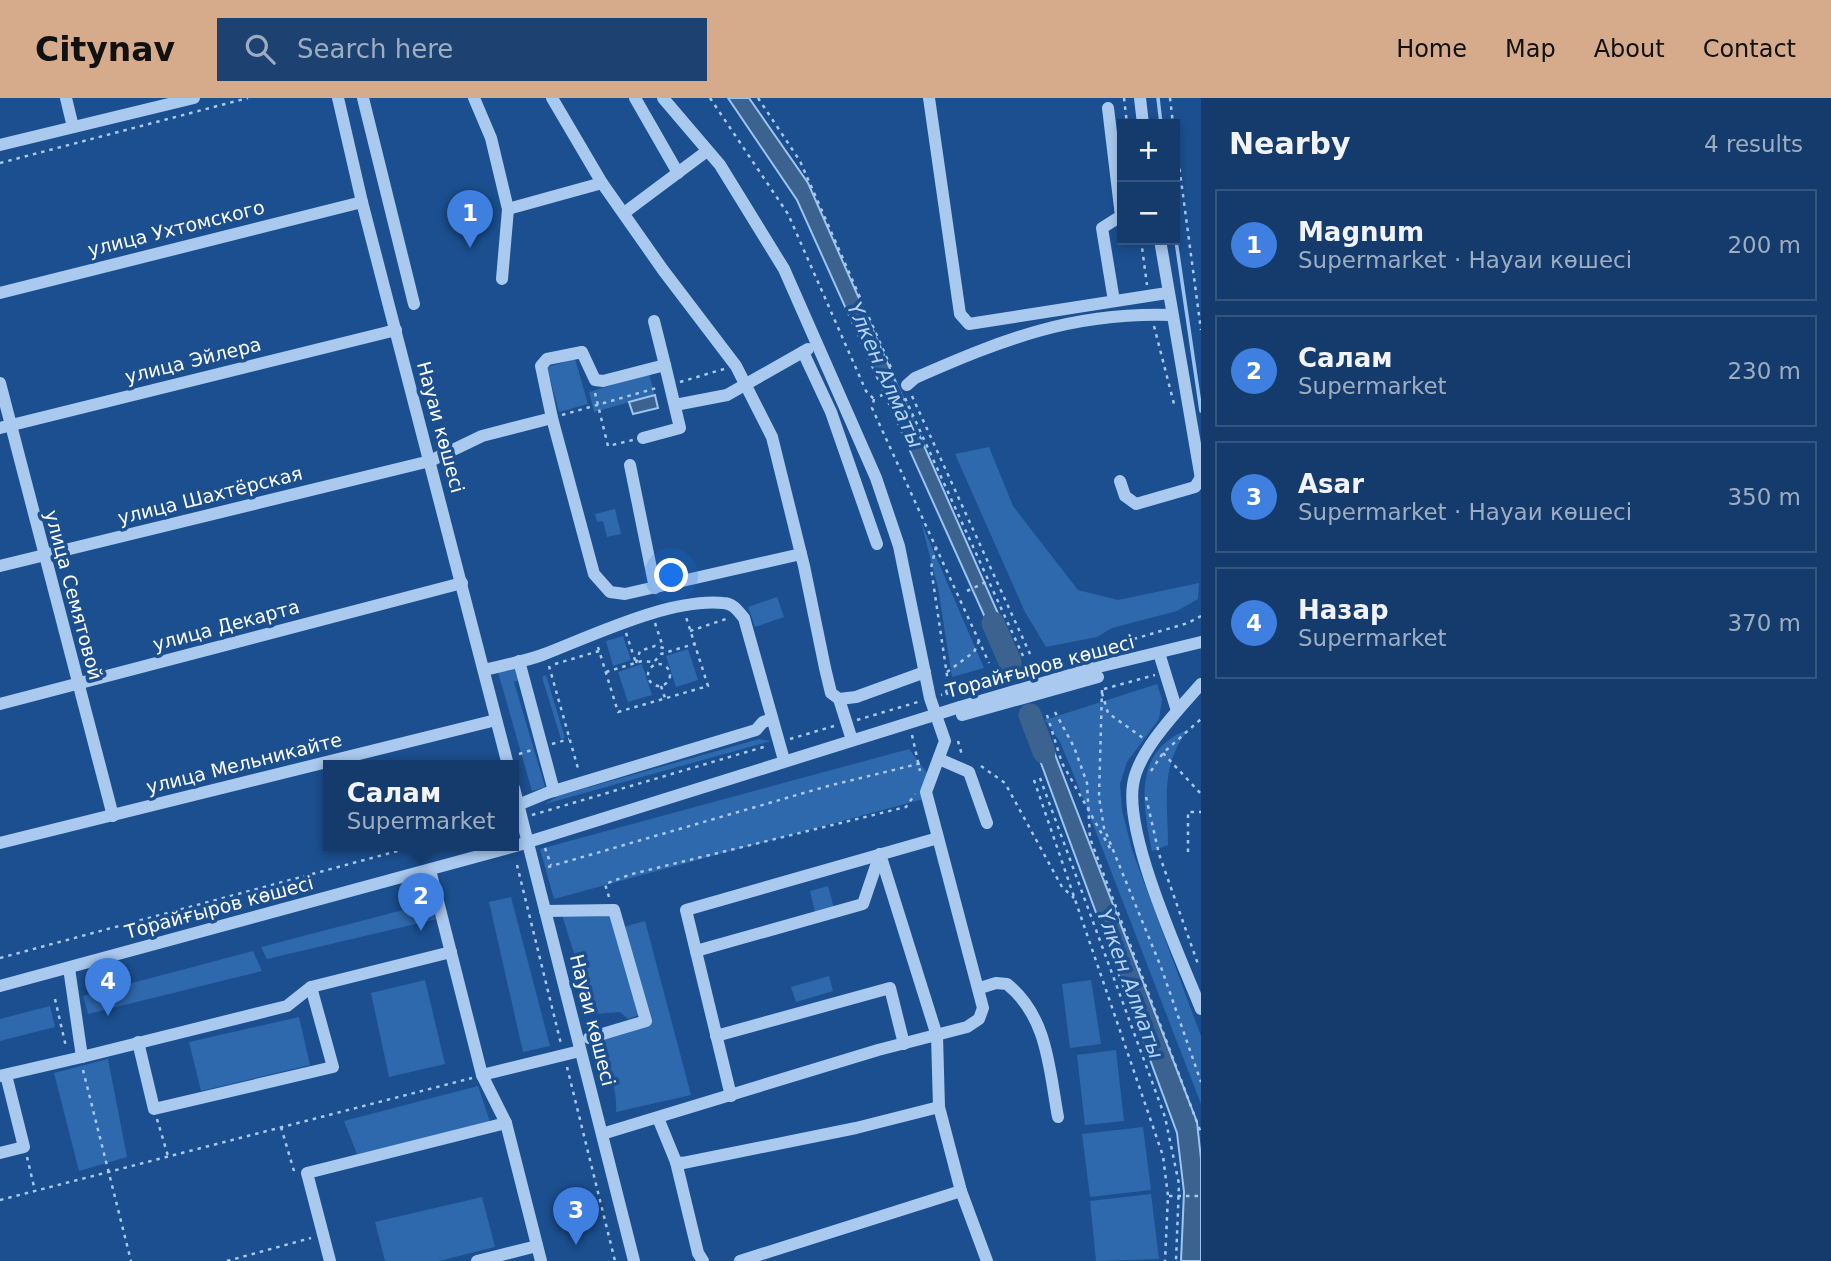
<!DOCTYPE html>
<meta charset="utf-8">
<style>
body{margin:0;font-family:"DejaVu Sans",sans-serif;background:#1d4271;color:#f1f3f6}
.controls{position:absolute;right:21px;top:21px;display:grid;overflow:hidden;border-radius:0px;box-shadow:0 4px 10px #0003}
.controls button{width:63px;height:63px;display:grid;place-items:center;padding:0;border:0;border-bottom:2px solid #33557e;background:#143b6b;color:#f1f3f6;font:35px sans-serif}
.you{position:absolute;left:672px;top:478px;width:24px;height:24px;margin:-18px;border:5px solid #fff;border-radius:50%;background:#1a73e8;box-shadow:0 0 0 10px #1a73e833}
.badge{display:grid;place-items:center;width:46px;height:46px;border-radius:50%;background:#d6ab8b;color:#fff;font-size:23px;font-weight:700}
.pin{position:absolute;translate:-50% -58px;filter:drop-shadow(0 2px 4px #0008)}
.pin::after{content:'';position:absolute;top:37px;width:24px;height:21px;background:inherit;clip-path:polygon(0 0,100% 0,50% 100%)}
.popup{position:absolute;left:323px;top:662px;width:196px;height:91px;box-sizing:border-box;display:grid;place-content:center;border-radius:0px;background:#143b6b;filter:drop-shadow(0 2px 5px #0005);font-size:23px;white-space:nowrap;color:#9dadc1}
.popup b{font-size:26px;color:#f1f3f6}
.popup::after{content:'';position:absolute;left:50%;top:100%;margin-left:-14px;border:14px solid transparent;border-top-color:#143b6b}
.list{margin:0;padding:0;list-style:none}
h2{display:flex;justify-content:space-between;align-items:center;height:91px;margin:0;padding:0 28px;font-size:30px}
h2 small{font-size:23px;font-weight:400;color:#9dadc1}
.list li{display:grid;grid-template-columns:46px 1fr auto;gap:21px;align-items:center;box-sizing:border-box;height:112px;margin:0 14px 14px;padding:0 14px;border:2px solid #33557e;border-radius:0px}
.list b{display:block;font-size:26px;white-space:nowrap}
.list p{margin:0;font-size:23px;white-space:nowrap;color:#9dadc1}
.list em{font-size:23px;font-style:normal;color:#9dadc1}
.icon{flex:none;width:38px;height:38px;fill:none;stroke:currentColor;stroke-width:2;stroke-linecap:round;stroke-linejoin:round}
.map{position:relative;flex:none;width:1201px;height:1163px;overflow:hidden}
header{display:flex;align-items:center;gap:42px;box-sizing:border-box;height:98px;padding:0 35px;background:#d6ab8b;color:#111}
header strong{font-size:33px}
nav{display:flex;gap:38px;margin-inline-start:auto;font-size:24px}
.search{width:490px;height:63px;background:#1d4271;display:flex;align-items:center;gap:18px;box-sizing:border-box;padding:0 24px;border-radius:0px;color:#9dadc1;font-size:26px}
main{display:flex}
aside{flex:1;background:#143b6b}
.map>svg:first-child{display:block}
.green{fill:#2e69ad}
.water{fill:#3c6290;stroke:#9cc4f0;stroke-width:2}
.lines{fill:none;stroke-linecap:round;stroke-linejoin:round}
.stream{stroke:#9cc4f0;stroke-width:3.5}
.river{stroke:#3c6290;stroke-width:23}
.path{stroke:#a9c9ee;stroke-width:2.5;stroke-dasharray:3.5 5;stroke-linecap:butt}
.minor{stroke:#a9c9ee;stroke-width:12}
.path-bridge{stroke:#a9c9ee;stroke-width:2.5;stroke-dasharray:3.5 5;stroke-linecap:butt}
.minor-bridge{stroke:#a9c9ee;stroke-width:12}
.labels{text-anchor:middle;dominant-baseline:central;stroke-width:7;stroke-linejoin:round;paint-order:stroke}
.street-label{font-size:19px;fill:#fff;stroke:#1b4f8f}
.water-label{font-size:21px;font-style:italic;fill:#b5d3f5;stroke:#1b4f8f}
</style>
<header>
<strong>Citynav</strong>
<div class="search"><svg class="icon" aria-label="search" viewBox="0 0 24 24"><circle cx="10" cy="10" r="6"/><path d="M15 15l6 6"/></svg>Search here</div>
<nav><a>Home</a><a>Map</a><a>About</a><a>Contact</a></nav>
</header>
<main>
<div class="map">
<svg width="1201" height="1163" viewBox="0 0 1201 1163">
<rect width="100%" height="100%" fill="#1b4f8f"/>
<!-- green -->
<g class="green">
<path d="M575,261l13,45 -29,8 -12,-45z"/>
<path d="M649,276l6,21 -61,17 -5,-20z"/>
<path d="M989,349l24,59 65,84 40,10 81,-17 -1,16 -21,12 -65,17 -15,9 -51,10 -21,-35 -70,-158z"/>
<path d="M615,411l6,25 -14,3 -4,-16 -6,1 -2,-8z"/>
<path d="M921,424l63,146 -32,9 -14,-89z"/>
<path d="M777,499l7,20 -29,10 -7,-20z"/>
<path d="M623,538l8,24 -18,6 -7,-25z"/>
<path d="M688,551l10,31 -22,7 -10,-31z"/>
<path d="M642,566l10,31 -24,7 -10,-30z"/>
<path d="M516,569l4,13 -6,2 31,105 -13,4 -34,-119z"/>
<path d="M546,577l19,63 -4,1 -19,-62z"/>
<path d="M1157,586l5,15 -3,20 -32,43 -7,22 2,26 10,40 69,186v68l-124,-321 -17,-41 -15,-22z"/>
<path d="M1189,631c-30,37 -21,71 -21,116l-16,6c-10,-49 -19,-101 37,-122z"/>
<path d="M759,641l12,2 -226,63 13,-8z"/>
<path d="M909,651l18,24 -4,26 -369,100 -14,-50z"/>
<path d="M828,788l6,22 -19,4 -5,-21z"/>
<path d="M511,799l39,149 -27,6 -34,-150z"/>
<path d="M426,806l11,15 -170,40 -6,-12z"/>
<path d="M562,817h49l28,100 -11,4 -8,-7 -27,2z"/>
<path d="M645,823l46,174 -75,17c2,-28 -11,-45 -17,-71l49,-18 -24,-96z"/>
<path d="M253,853l9,20 -174,43 -5,-18z"/>
<path d="M829,878l4,15 -37,11 -5,-15z"/>
<path d="M425,882l20,84 -56,13 -18,-84z"/>
<path d="M1091,882l10,64 -31,4 -8,-64z"/>
<path d="M50,908l5,21 -55,14v-22z"/>
<path d="M299,919l11,48 -109,26 -12,-49z"/>
<path d="M1116,952l8,71 -39,4 -8,-70z"/>
<path d="M108,961l19,98 -48,14 -25,-98z"/>
<path d="M478,988l12,36 -133,32 -13,-33z"/>
<path d="M1143,1029l8,63 -61,7 -8,-63z"/>
<path d="M1151,1096l8,65 -63,2 -6,-60z"/>
<path d="M482,1099l13,50 -56,14h-54l-10,-39z"/>
</g>
<!-- water -->
<g class="water">
<path d="M728,0h21l59,85 200,453 -3,15 -17,-27 -191,-424z"/>
<path d="M655,297l3,13 -25,6 -4,-12z"/>
<path d="M1033,625l13,8 151,391 4,37v102h-20l3,-69 -7,-59 -146,-397z"/>
</g>
<g class="lines">
<!-- stream -->
<g class="stream">
<path d="M1158,0l3,26"/>
<path d="M1175,136l26,177"/>
</g>
<!-- river -->
<g class="river">
<path d="M993,525l17,39"/>
<path d="M1030,617l14,37"/>
</g>
<!-- path -->
<g class="path">
<path d="M710,0l78,116 78,177 8,8"/>
<path d="M758,0l42,63 96,218"/>
<path d="M1124,0l3,26"/>
<path d="M1170,0l3,26"/>
<path d="M1175,37l26,195"/>
<path d="M0,65l248,-65"/>
<path d="M1141,142l6,45"/>
<path d="M1154,228l20,78"/>
<path d="M680,284l44,-13"/>
<path d="M595,295l13,53 25,-6"/>
<path d="M912,298l118,258"/>
<path d="M905,300l118,258"/>
<path d="M874,301l-2,9 117,255"/>
<path d="M562,317l98,-28"/>
<path d="M936,449l-5,21 17,114 -2,12 -5,1"/>
<path d="M967,493l19,-9"/>
<path d="M655,525l8,24"/>
<path d="M690,533l39,-13"/>
<path d="M626,535l10,30"/>
<path d="M598,549l20,65 90,-26 -22,-69"/>
<path d="M1093,553l95,-28 13,-7"/>
<path d="M636,565l4,-12 15,-5 9,2"/>
<circle cx="659" cy="577" r="11"/>
<path d="M555,566l44,-13"/>
<path d="M549,568l30,106"/>
<path d="M606,574l36,-11 12,1 7,-8 33,-10"/>
<path d="M947,574l27,-20 5,-11"/>
<path d="M661,588l4,12"/>
<path d="M1104,591l51,-14"/>
<path d="M1102,592l-3,107 5,31 57,139 40,115"/>
<path d="M1102,595l6,20 35,25"/>
<path d="M1055,614l19,35 13,36 3,55 111,295"/>
<path d="M1047,617l15,48 49,87"/>
<path d="M857,622l61,-18"/>
<path d="M912,637l8,36"/>
<path d="M790,641l44,-13"/>
<path d="M958,643l4,14"/>
<path d="M552,646l17,-5"/>
<path d="M1163,655l38,41"/>
<path d="M519,656l13,-4"/>
<path d="M981,668l24,17 57,104 12,11"/>
<path d="M1151,673l12,-18 38,-34"/>
<path d="M1040,680l125,339 14,67 -3,77"/>
<path d="M1034,682l129,376 5,40 -3,65"/>
<path d="M1146,699l13,57 40,113"/>
<path d="M532,717l235,-69"/>
<path d="M545,750l6,17"/>
<path d="M1188,754v-40h13"/>
<path d="M517,767l44,179"/>
<path d="M548,769l280,-81 94,-23"/>
<path d="M609,799l-4,-13 27,-10 274,-67 9,-13"/>
<path d="M0,860l420,-113"/>
<path d="M55,901l11,48"/>
<path d="M567,969l48,194"/>
<path d="M83,972l48,191"/>
<path d="M157,1021l11,37"/>
<path d="M281,1029l13,44"/>
<path d="M27,1059l8,34"/>
<path d="M1169,1098h32"/>
<path d="M0,1102l472,-122"/>
<path d="M227,1163l84,-23"/>
</g>
<!-- minor -->
<g class="minor">
<path d="M66,0l7,29"/>
<path d="M338,0l24,104 146,563"/>
<path d="M363,0l51,206"/>
<path d="M474,0l17,40 17,71 -6,70"/>
<path d="M552,0l50,85 61,87 73,96 36,71 32,129 21,102 6,25 8,6 13,41"/>
<path d="M635,0l43,75"/>
<path d="M929,0l31,216 9,10 198,-31"/>
<path d="M1140,0l3,26"/>
<path d="M1108,10l13,108 -19,12 12,73"/>
<path d="M0,47l194,-47"/>
<path d="M508,111l94,-26"/>
<path d="M624,115l83,-62"/>
<path d="M1160,142l41,239"/>
<path d="M0,195l362,-91"/>
<path d="M654,223l11,44"/>
<path d="M803,254l28,60 46,132"/>
<path d="M0,285l113,433"/>
<path d="M907,287l8,-7c89,-39 157,-66 256,-63"/>
<path d="M675,307l52,-10 81,-46"/>
<path d="M0,330l396,-98"/>
<path d="M643,340l37,-10 -15,-63 -62,16 -8,-1 -13,-28 -35,7 -6,7 11,52 42,156 16,18 15,2 176,-40"/>
<path d="M630,367l25,123"/>
<path d="M1120,383l5,15 11,8 59,-17 5,-8"/>
<path d="M0,468l430,-105 52,-25 70,-18"/>
<path d="M1159,555l18,58"/>
<path d="M519,563l35,130"/>
<path d="M1094,570l107,-26"/>
<path d="M484,572c19,-5 39,-8 58,-15 50,-19 127,-57 181,-52 10,0 15,8 21,15l40,142"/>
<path d="M1201,586c-22,25 -64,68 -68,101 -8,52 47,172 68,224"/>
<path d="M839,601l17,-2 69,-25"/>
<path d="M0,606l462,-121"/>
<path d="M939,661l30,13 18,51"/>
<path d="M514,690l120,473"/>
<path d="M518,707l29,-12 209,-63 7,-8 9,-3"/>
<path d="M0,745l496,-123"/>
<path d="M880,756l57,182 2,71 22,84 26,70"/>
<path d="M545,813l69,-1 32,111 -57,17"/>
<path d="M696,853l167,-47 17,-50"/>
<path d="M0,888l512,-139 448,-140"/>
<path d="M980,890l16,-5 11,1c41,33 42,85 51,133"/>
<path d="M716,938l174,-48 14,56"/>
<path d="M138,944l16,67 179,-42 -22,-80"/>
<path d="M82,959l205,-51 24,-19 140,-35"/>
<path d="M482,977l98,-24"/>
<path d="M0,978l82,-19 -13,-89"/>
<path d="M731,998l-45,-186 252,-72"/>
<path d="M658,1020l18,44 7,1 173,-35 83,-21"/>
<path d="M506,1025l35,138"/>
<path d="M602,1036l276,-84 89,-23 12,-8 4,-11 -57,-216 19,-51 -15,-43 -31,-152 -23,-68 -92,-209 -64,-104 -57,-67"/>
<path d="M0,1055l24,-6 -18,-72"/>
<path d="M676,1064l22,91 5,8"/>
<path d="M330,1163l-23,-88 199,-50 -24,-48 -52,-205"/>
<path d="M477,1163l60,-15"/>
<path d="M740,1163l221,-70"/>
</g>
<!-- path-bridge -->
<g class="path-bridge">
<path d="M880,298l20,-8"/>
<path d="M946,596l147,-43"/>
</g>
<!-- minor-bridge -->
<g class="minor-bridge">
<path d="M960,609l134,-39"/>
<path d="M962,617l136,-38"/>
</g>
</g>
<g class="labels">
<!-- street labels -->
<g class="street-label">
<text transform="translate(176 130) rotate(-14)">улица Ухтомского</text>
<text transform="translate(193 262) rotate(-14)">улица Эйлера</text>
<text transform="translate(441 329) rotate(75)">Науаи көшесі</text>
<text transform="translate(210 397) rotate(-14)">улица Шахтёрская</text>
<text transform="translate(74 497) rotate(75)">улица Семятовой</text>
<text transform="translate(226 527) rotate(-15)">улица Декарта</text>
<text transform="translate(1040 568) rotate(-15)">Торайғыров көшесі</text>
<text transform="translate(244 665) rotate(-14)">улица Мельникайте</text>
<text transform="translate(219 809) rotate(-15)">Торайғыров көшесі</text>
<text transform="translate(593 922) rotate(76)">Науаи көшесі</text>
</g>
<!-- water labels -->
<g class="water-label">
<text transform="translate(885 277) rotate(66)">Үлкен Алматы</text>
<text transform="translate(1130 886) rotate(70)">Үлкен Алматы</text>
</g>
</g>
</svg>
<div class="controls">
<button>+</button>
<button>−</button>
</div>
<div class="you"></div>
<div class="pin badge" style="left:470px;top:150px;background:#3f7fe0">1</div>
<div class="pin badge" style="left:421px;top:833px;background:#3f7fe0">2</div>
<div class="popup"><b>Салам</b>Supermarket</div>
<div class="pin badge" style="left:576px;top:1147px;background:#3f7fe0">3</div>
<div class="pin badge" style="left:108px;top:918px;background:#3f7fe0">4</div>
</div>
<aside>
<h2>Nearby<small>4 results</small></h2>
<ul class="list">
<li><span class="badge" style="background:#3f7fe0">1</span><div><b>Magnum</b><p>Supermarket · Науаи көшесі</p></div><em>200 m</em></li>
<li><span class="badge" style="background:#3f7fe0">2</span><div><b>Салам</b><p>Supermarket</p></div><em>230 m</em></li>
<li><span class="badge" style="background:#3f7fe0">3</span><div><b>Asar</b><p>Supermarket · Науаи көшесі</p></div><em>350 m</em></li>
<li><span class="badge" style="background:#3f7fe0">4</span><div><b>Назар</b><p>Supermarket</p></div><em>370 m</em></li>
</ul>
</aside>
</main>
